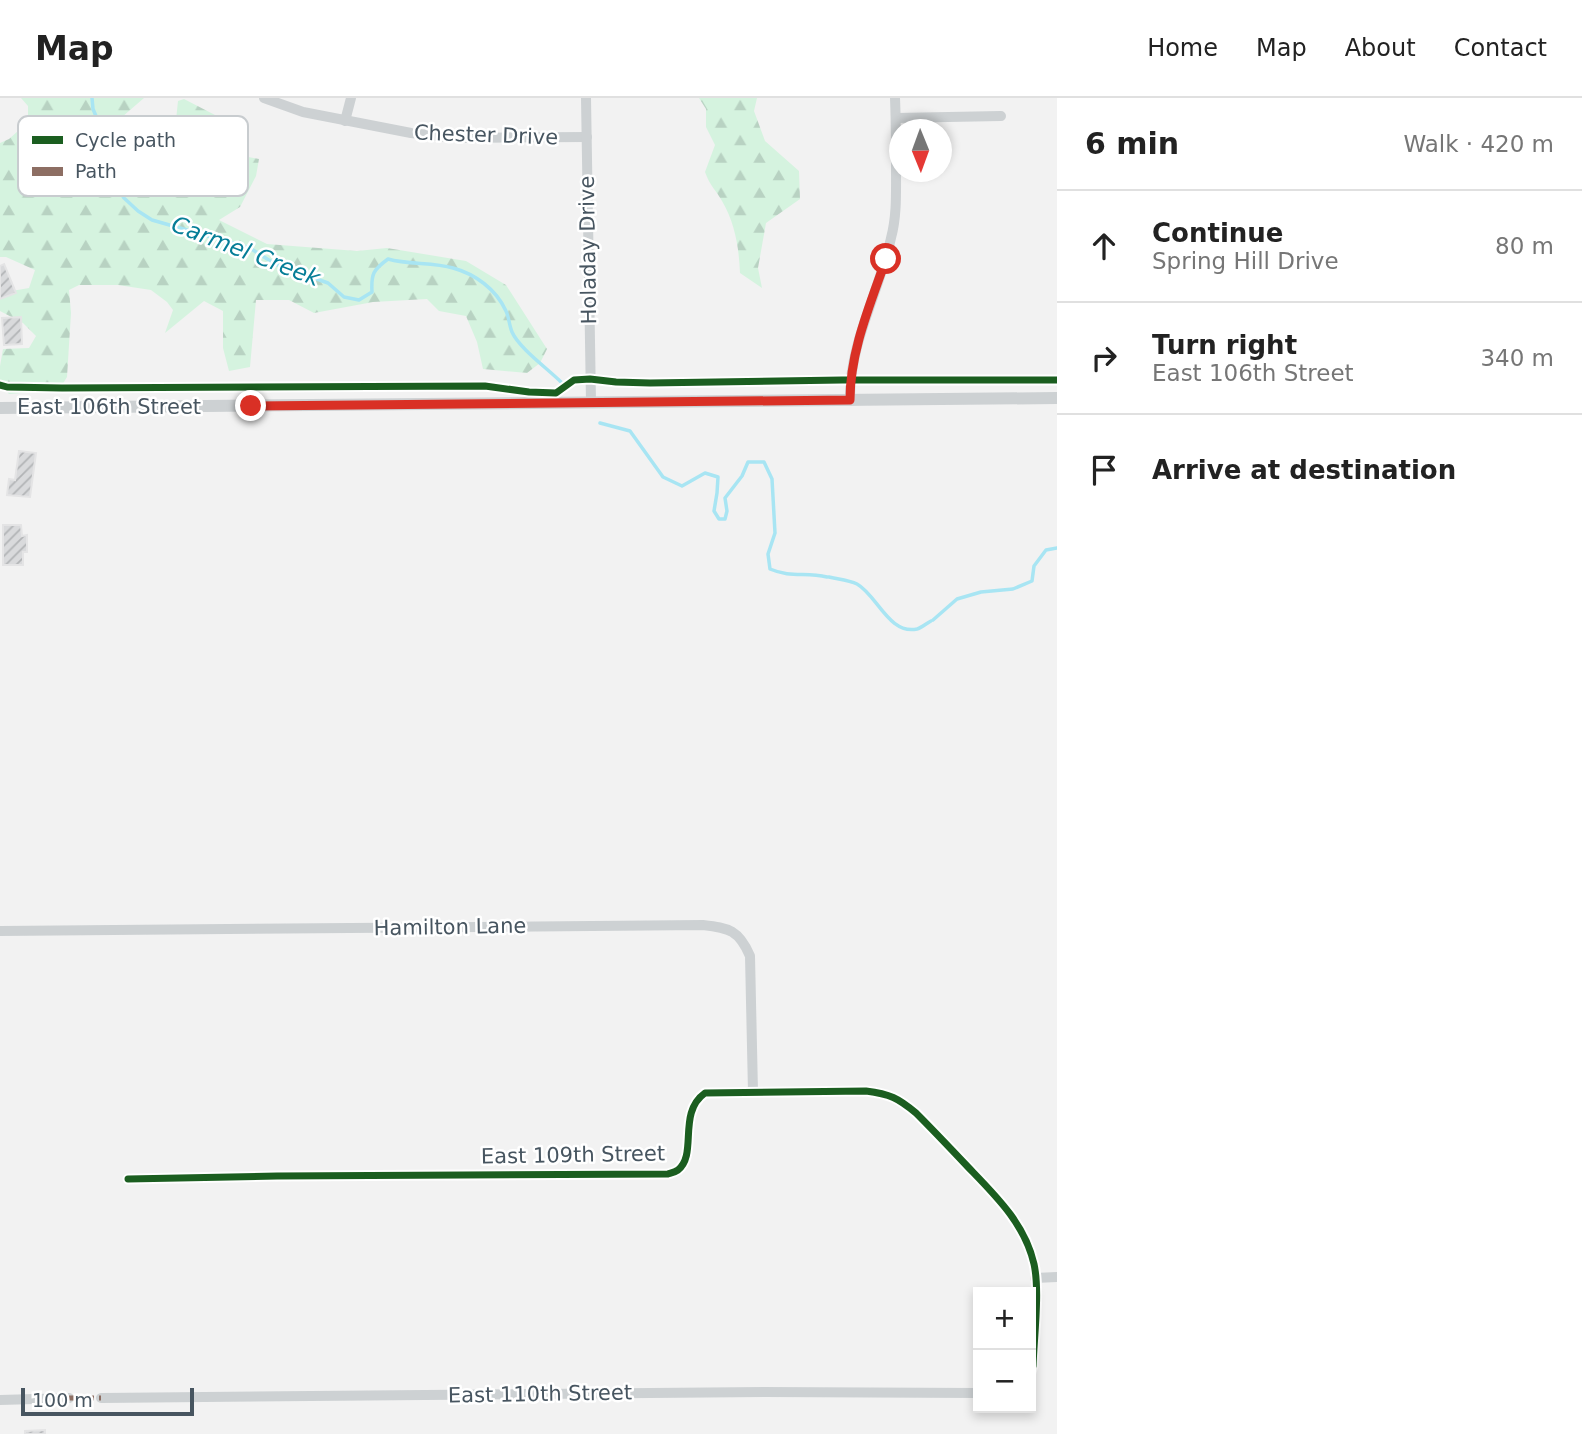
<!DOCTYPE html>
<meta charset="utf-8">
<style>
body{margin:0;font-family:"DejaVu Sans",sans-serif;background:#f6f6f6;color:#222}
.controls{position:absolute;right:21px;bottom:21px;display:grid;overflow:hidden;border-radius:0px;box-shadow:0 4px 10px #0003}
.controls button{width:63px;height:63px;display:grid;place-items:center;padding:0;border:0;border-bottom:2px solid #e0e0e0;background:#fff;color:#222;font:35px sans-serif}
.compass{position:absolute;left:889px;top:21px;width:63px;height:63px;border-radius:50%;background:#fff;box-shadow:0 4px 10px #0003;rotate:179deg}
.scale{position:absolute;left:21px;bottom:18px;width:173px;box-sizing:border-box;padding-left:7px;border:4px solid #475560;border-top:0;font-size:19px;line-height:24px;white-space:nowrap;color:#475560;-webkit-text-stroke:5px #fff;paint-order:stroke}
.stop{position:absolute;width:21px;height:21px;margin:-16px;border:5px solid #d93025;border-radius:50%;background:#fff}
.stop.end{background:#d93025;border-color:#fff;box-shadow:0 2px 7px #0008}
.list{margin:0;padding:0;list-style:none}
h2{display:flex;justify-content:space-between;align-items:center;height:91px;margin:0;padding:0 28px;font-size:30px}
h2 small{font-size:23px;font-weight:400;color:#767676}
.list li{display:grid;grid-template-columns:46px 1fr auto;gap:21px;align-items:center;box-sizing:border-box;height:112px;padding:0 28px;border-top:2px solid #e0e0e0}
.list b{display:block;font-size:26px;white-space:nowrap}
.list p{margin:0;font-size:23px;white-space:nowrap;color:#767676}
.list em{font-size:23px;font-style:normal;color:#767676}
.icon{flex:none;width:38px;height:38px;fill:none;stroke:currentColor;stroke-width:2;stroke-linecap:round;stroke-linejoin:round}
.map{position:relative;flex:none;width:1057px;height:1336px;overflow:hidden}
header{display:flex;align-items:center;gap:42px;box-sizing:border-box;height:98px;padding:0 35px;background:#fff;border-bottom:2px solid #e0e0e0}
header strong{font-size:33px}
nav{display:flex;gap:38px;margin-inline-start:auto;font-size:24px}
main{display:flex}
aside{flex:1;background:#fff}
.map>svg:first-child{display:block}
.forest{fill:url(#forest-firs)}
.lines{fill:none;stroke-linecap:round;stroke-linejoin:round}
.stream{stroke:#a8e5f3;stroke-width:3.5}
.building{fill:url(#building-hatch);stroke:#e4e4e5;stroke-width:2}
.minor{stroke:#cdd1d3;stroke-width:10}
.tertiary{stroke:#cdd1d3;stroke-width:12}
.quiet{stroke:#8d6e63;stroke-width:5;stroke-dasharray:10 5;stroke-linecap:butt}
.cycleway-casing{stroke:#fff;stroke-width:11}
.cycleway{stroke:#1b5e20;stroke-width:7}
.route{stroke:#d93025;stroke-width:9}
.labels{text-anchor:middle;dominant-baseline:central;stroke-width:5;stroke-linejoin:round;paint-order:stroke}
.street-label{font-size:21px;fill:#475560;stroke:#fff}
.water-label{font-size:23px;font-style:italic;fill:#057d97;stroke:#fff}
.key{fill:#fff;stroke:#c8cccf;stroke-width:2}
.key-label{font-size:19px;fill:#475560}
</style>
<header>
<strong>Map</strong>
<nav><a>Home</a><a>Map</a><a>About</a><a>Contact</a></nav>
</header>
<main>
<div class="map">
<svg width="1057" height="1336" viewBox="0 0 1057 1336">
<defs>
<pattern id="forest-firs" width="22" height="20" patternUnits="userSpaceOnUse" patternTransform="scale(1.75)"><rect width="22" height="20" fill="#d5f3df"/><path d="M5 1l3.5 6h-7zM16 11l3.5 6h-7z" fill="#b8d2c2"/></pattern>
<pattern id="building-hatch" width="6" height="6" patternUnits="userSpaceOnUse" patternTransform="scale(1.75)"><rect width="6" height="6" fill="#d9dadc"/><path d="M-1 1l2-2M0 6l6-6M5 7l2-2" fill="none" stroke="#b2b4b6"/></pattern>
</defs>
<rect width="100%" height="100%" fill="#f2f2f2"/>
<!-- forest -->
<g class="forest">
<path d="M21,0h123l-22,19 -2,13 24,8 30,1 4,-38 6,-2 31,16 -5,18 -17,13 66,13 -3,17 -16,31 -21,13 48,24 90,7 30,-3 79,13 40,24 41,64 -7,14 -13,10 -44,-4 -6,-27 -11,-26 -27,-5 -12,-12 -54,3 -59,11 -25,-13h-33l-6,67 -21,4 -6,-23v-37l-19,-10 -39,32 8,-23 -6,-8 -16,-12 -33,-5h-39l-10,5 2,23 -4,64 -8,13 -50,4 -9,-10v-18l3,-17 26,-1 7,-12 -13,-13 -23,-12v-18l29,-5 6,-18 -29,-13h-6v-114l9,-4 19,-17v-16z"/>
<path d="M699,0h58l-3,13 11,30 34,30 1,28 -34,24 -8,45 4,20 -22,-15c-1,-25 -5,-50 -18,-72 -6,-11 -12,-15 -17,-29l10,-27 -9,-18v-18z"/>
</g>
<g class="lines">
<!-- stream -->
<g class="stream">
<path d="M92,0l1,11 11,26 11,49 9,14 14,13 14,9 98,28 25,16 53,19 16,14 15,3 13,-8c-1,-18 1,-22 16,-33 21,6 44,3 65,9 22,6 43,21 53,43 3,6 3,14 6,21 7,16 36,37 49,50"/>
<path d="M600,325l30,8 33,46 19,9 23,-13 13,4 -1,16 -3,18 5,8h6l2,-8 -2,-13 17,-22 6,-14h16l8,17 3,54 -7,21 2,15c21,9 35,3 57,8"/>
<path d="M829,479c8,2 20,3 28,7 20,11 32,51 60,45 4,-1 10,-6 14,-8"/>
<path d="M933,522l24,-21 24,-7 32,-3 19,-8 2,-15 12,-16 11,-2"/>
</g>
</g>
<!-- building -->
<g class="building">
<path d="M4,166l12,29 -16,6v-33z"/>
<path d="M21,219l1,27 -18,1 -2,-27z"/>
<path d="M19,353l17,2 -6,44 -23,-2 2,-16 6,1z"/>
<path d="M3,427h18l1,11 5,-1v17h-4v13h-20z"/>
<path d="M45,1332v4h-20v-3z"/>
</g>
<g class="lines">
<!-- minor -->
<g class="minor">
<path d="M264,0l39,14 108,21 44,5 132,-1"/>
<path d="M586,0l5,304"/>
<path d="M896,20l105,-2"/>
<path d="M345,23l6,-23"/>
<path d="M850,302c-1,-57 29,-107 41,-162 6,-22 5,-46 5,-70 0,-23 0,-47 -1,-70"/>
<path d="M0,833l703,-6c26,3 36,5 47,31l3,136"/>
<path d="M128,1081l149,-3 391,-2c3,-1 7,-2 10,-4 20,-16 -1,-57 27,-77l161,-2c24,3 32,7 50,22 18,18 35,36 52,54 28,29 57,57 66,97 6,27 0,73 -1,102l-2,6"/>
<path d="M1035,1180l22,-1"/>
<path d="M101,1300l663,-6 214,1"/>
<path d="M0,1302l69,-2"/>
</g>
<!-- tertiary -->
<path class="tertiary" d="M0,310l1057,-10"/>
<!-- quiet -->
<path class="quiet" d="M69,1300h32"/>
<!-- cycleway casing -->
<g class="cycleway-casing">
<g id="cycleway">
<path d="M0,287l7,2 55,1 423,-2 44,6 27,1 18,-13 16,-1 26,3 34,1 192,-3h215"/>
<path d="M128,1081l149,-3 391,-2c3,-1 7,-2 10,-4 20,-16 -1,-57 27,-77l161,-2c24,3 32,7 50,22 18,18 35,36 52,54 28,29 57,57 66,97 6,27 0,73 -1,102l-2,6"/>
</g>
</g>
<!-- cycleway -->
<use href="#cycleway" class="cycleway"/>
</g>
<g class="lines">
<!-- route -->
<path class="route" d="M251,308l599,-6c0,-49 20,-95 36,-141"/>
</g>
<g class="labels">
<!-- street labels -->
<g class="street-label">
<text transform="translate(486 37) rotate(2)">Chester Drive</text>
<text transform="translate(588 152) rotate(-91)">Holaday Drive</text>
<text x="109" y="309">East 106th Street</text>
<text transform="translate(450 829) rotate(-1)">Hamilton Lane</text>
<text transform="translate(573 1057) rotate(-1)">East 109th Street</text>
<text transform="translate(540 1296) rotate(-1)">East 110th Street</text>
</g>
<!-- water labels -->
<g class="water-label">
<text transform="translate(246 153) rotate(21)">Carmel Creek</text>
</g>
</g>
<!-- legend -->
<rect x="18" y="18" width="230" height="80" rx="10" class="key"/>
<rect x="32" y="38" width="31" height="8" fill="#1b5e20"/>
<rect x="32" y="69" width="31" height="9" fill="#8d6e63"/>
<g class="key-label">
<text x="75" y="49">Cycle path</text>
<text x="75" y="80">Path</text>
</g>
</svg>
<div class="controls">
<button>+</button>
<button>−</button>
</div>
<svg class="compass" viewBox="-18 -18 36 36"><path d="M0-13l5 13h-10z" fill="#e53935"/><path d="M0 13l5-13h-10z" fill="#767676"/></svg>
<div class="scale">100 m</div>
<div class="stop" style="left:886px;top:161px"></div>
<div class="stop end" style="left:251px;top:308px"></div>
</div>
<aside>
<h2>6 min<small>Walk · 420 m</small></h2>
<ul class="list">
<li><svg class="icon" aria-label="ahead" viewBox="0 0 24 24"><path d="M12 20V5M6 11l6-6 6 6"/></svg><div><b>Continue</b><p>Spring Hill Drive</p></div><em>80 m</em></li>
<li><svg class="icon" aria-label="right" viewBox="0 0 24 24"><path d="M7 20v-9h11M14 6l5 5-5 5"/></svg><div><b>Turn right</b><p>East 106th Street</p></div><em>340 m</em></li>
<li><svg class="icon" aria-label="arrive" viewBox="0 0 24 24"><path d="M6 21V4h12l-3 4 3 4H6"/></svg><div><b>Arrive at destination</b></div></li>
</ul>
</aside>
</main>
